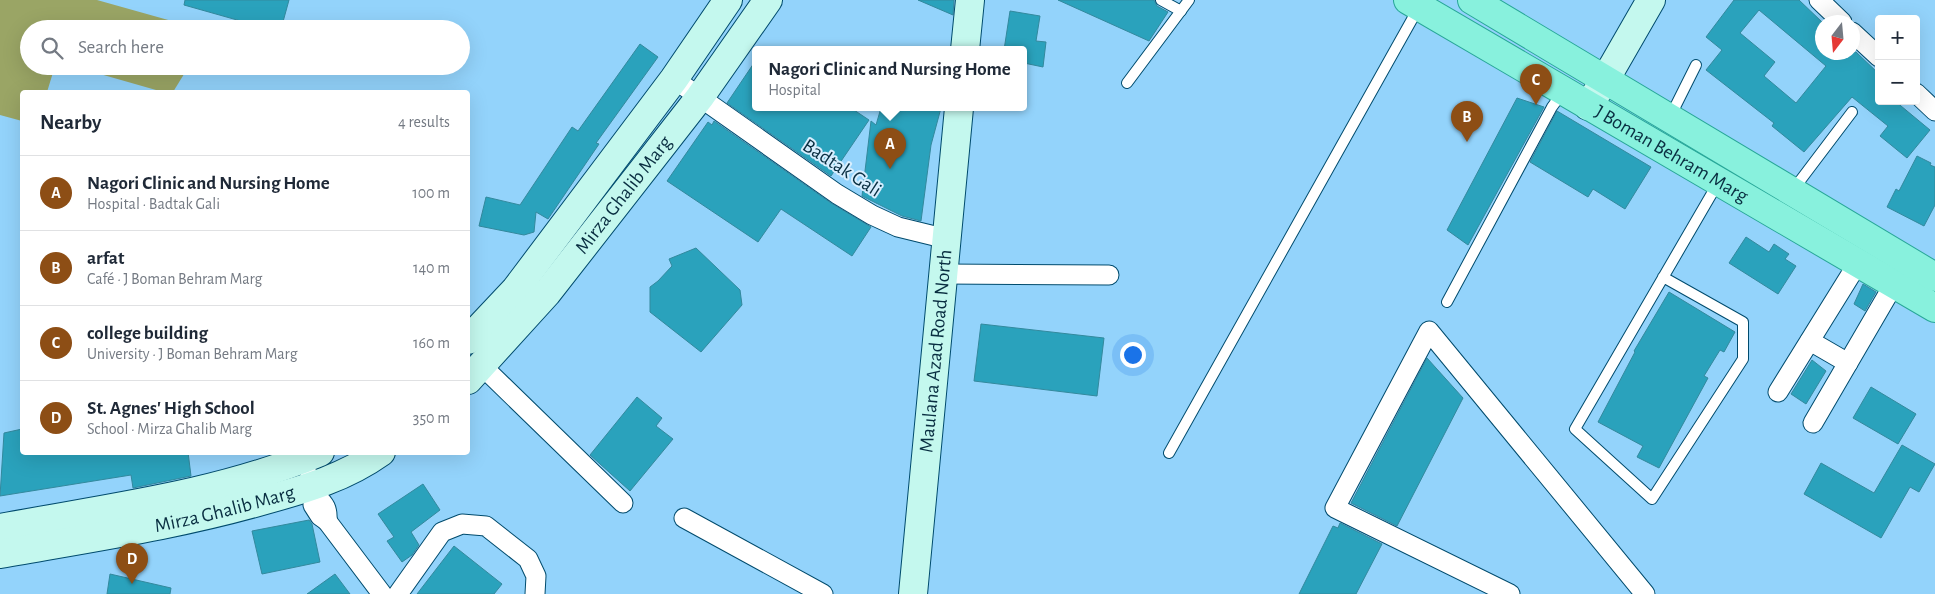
<!DOCTYPE html>
<meta charset="utf-8">
<style>
body{margin:0;font-family:"Alegreya Sans",sans-serif;background:#f2f2f3;color:#1f2937}
.controls{position:absolute;right:15px;top:15px;display:grid;overflow:hidden;border-radius:5px;box-shadow:0 5px 20px #0002}
.controls button{width:45px;height:45px;display:grid;place-items:center;padding:0;border:0;border-bottom:1px solid #e0e1e3;background:#fff;color:#1f2937;font:25px sans-serif}
.compass{position:absolute;left:1815px;top:15px;width:45px;height:45px;border-radius:50%;background:#fff;box-shadow:0 5px 20px #0002;rotate:196deg}
.you{position:absolute;left:1132px;top:354px;width:18px;height:18px;margin:-12px;border:4px solid #fff;border-radius:50%;background:#1a73e8;box-shadow:0 0 0 8px #1a73e833}
.badge{display:grid;place-items:center;width:32px;height:32px;border-radius:50%;background:#8d4e15;color:#fff;font-size:16px;font-weight:700}
.pin{position:absolute;translate:-50% -41px;filter:drop-shadow(0 1px 2px #0008)}
.pin::after{content:'';position:absolute;top:26px;width:18px;height:15px;background:inherit;clip-path:polygon(0 0,100% 0,50% 100%)}
.popup{position:absolute;left:752px;top:46px;width:275px;height:65px;box-sizing:border-box;display:grid;place-content:center;border-radius:5px;background:#fff;filter:drop-shadow(0 1px 4px #0005);font-size:16px;white-space:nowrap;color:#747a83}
.popup b{font-size:19px;color:#1f2937}
.popup::after{content:'';position:absolute;left:50%;top:100%;margin-left:-10px;border:10px solid transparent;border-top-color:#fff}
.list{margin:0;padding:0;list-style:none}
h2{display:flex;justify-content:space-between;align-items:center;height:65px;margin:0;padding:0 20px;font-size:21px}
h2 small{font-size:16px;font-weight:400;color:#747a83}
.list li{display:grid;grid-template-columns:32px 1fr auto;gap:15px;align-items:center;box-sizing:border-box;height:75px;padding:0 20px;border-top:1px solid #e0e1e3}
.list b{display:block;font-size:19px;white-space:nowrap}
.list p{margin:0;font-size:16px;white-space:nowrap;color:#747a83}
.list em{font-size:16px;font-style:normal;color:#747a83}
.icon{flex:none;width:28px;height:28px;fill:none;stroke:currentColor;stroke-width:2;stroke-linecap:round;stroke-linejoin:round}
.map{position:relative;flex:none;width:1935px;height:594px;overflow:hidden}
.search{position:absolute;background:#fff;box-shadow:0 5px 20px #0002;left:20px;top:20px;width:450px;height:55px;display:flex;align-items:center;gap:12px;box-sizing:border-box;padding:0 18px;border-radius:28px;color:#747a83;font-size:19px}
.panel{position:absolute;background:#fff;box-shadow:0 5px 20px #0002;left:20px;top:90px;width:450px;height:365px;border-radius:5px}
.map>svg:first-child{display:block}
.green{fill:#9aa565}
.building{fill:#2aa2bc;stroke:#33899d;fill-rule:evenodd}
.lines{fill:none;stroke-linecap:round;stroke-linejoin:round}
.lane-casing{stroke:#004b6d;stroke-width:12}
.street-casing{stroke:#004b6d;stroke-width:21}
.secondary-casing{stroke:#004b6d;stroke-width:30}
.primary-casing{stroke:#28a798;stroke-width:30}
.lane{stroke:#fff;stroke-width:10}
.street{stroke:#fff;stroke-width:19}
.secondary{stroke:#c4f8ee;stroke-width:28}
.primary{stroke:#88f1dd;stroke-width:28}
.labels{text-anchor:middle;dominant-baseline:central;stroke-width:4;stroke-linejoin:round;paint-order:stroke}
.street-label{font-size:20px;fill:#092e41;stroke:#d7eefe}
</style>
<div class="map">
<svg width="1935" height="594" viewBox="0 0 1935 594">
<rect width="100%" height="100%" fill="#93d3fb"/>
<!-- green -->
<g class="green">
<path d="M0,0h97l89,25v4h-157v37h26l-8,26h-25v29l-22,-6z"/>
<path d="M72,66h117l-16,26h-10z"/>
</g>
<!-- building -->
<g class="building">
<path d="M185,0h104l-8,29h-12l-85,-24z"/>
<path d="M918,0h36l-1,15z"/>
<path d="M1058,0h96l3,6 11,6 -19,29z"/>
<path d="M1734,0h65l23,22v30h34l23,22v27h16l35,29 -23,28 -27,-22 8,-10 -36,-29 -48,55 -32,-26 2,-3 -68,-53 16,-20 -16,-13zM1759,10l67,56 -30,37 -32,-27 11,-14 -35,-29z"/>
<path d="M1010,11l30,5 -4,25 10,1 -3,25 -19,-4v-13h-20z"/>
<path d="M640,44l18,13 -62,86 3,1 -51,75 -12,-7 -2,20 -10,3 -45,-9 7,-29 34,8 52,-78 6,4z"/>
<path d="M756,60v48h95l18,12 -38,56 -104,-73z"/>
<path d="M1517,98l27,9 -76,138 -21,-15z"/>
<path d="M881,108h60l-10,37 -10,76 -19,-5 -40,-20 9,-75 5,4z"/>
<path d="M1557,111l94,56 -26,42 -32,-20 -5,8 -58,-35z"/>
<path d="M714,121l117,82 40,24 -19,29 -71,-47 -23,33 -91,-61 41,-59 4,3z"/>
<path d="M1917,156l14,7 -1,2 5,2v38l-11,21 -37,-19 9,-18 3,2z"/>
<path d="M1746,237l23,15 5,-8 15,10 -4,5 11,7 -18,28 -49,-31z"/>
<path d="M696,248l44,42 2,15 -41,47 -51,-40v-25l8,-6 14,-15 -3,-7z"/>
<path d="M1863,284l13,8 -11,19 -11,-7z"/>
<path d="M1669,292l66,40 -11,20 -4,-2 -16,26 4,2 -49,90 -22,-11 6,-11 -45,-24 37,-70 -1,-1z"/>
<path d="M981,324l123,14 -7,58 -123,-15z"/>
<path d="M1427,358l36,40 -66,128 -46,-23z"/>
<path d="M1812,360l14,11 -20,33 -15,-10z"/>
<path d="M1871,387l45,27 -18,30 -45,-26z"/>
<path d="M637,397l25,21 -6,8 17,13 -43,52 -40,-36z"/>
<path d="M22,429v23h166l3,24 -58,12 -2,-13 -131,21 4,-63z"/>
<path d="M1902,445l33,19 -16,28 -9,-5 -29,51 -77,-44 17,-31 53,30z"/>
<path d="M423,484l17,26 -29,22 8,13 -7,10 -10,7 -15,-21 7,-4 -16,-23z"/>
<path d="M309,520l3,4 8,38 -58,12 -10,-43z"/>
<path d="M1340,523l42,21 -26,50h-57l34,-68 5,2z"/>
<path d="M454,546l48,38 -8,10h-77z"/>
<path d="M110,574l61,14 -1,6h-63z"/>
<path d="M335,574l15,20h-43z"/>
</g>
<g class="lines">
<!-- lane casing -->
<g class="lane-casing">
<g id="lane">
<path d="M1161,0l20,11"/>
<path d="M1127,83l62,-83"/>
<path d="M1670,117l26,-52"/>
<path d="M1793,190l59,-78"/>
<path d="M1663,277l80,45v37l-91,140 -77,-70 143,-246"/>
<path d="M1447,302l105,-195 11,-15"/>
<path d="M1169,453l250,-446"/>
</g>
</g>
<!-- street casing -->
<g class="street-casing">
<g id="street">
<path d="M1819,0l23,22"/>
<path d="M1852,32l27,25"/>
<path d="M674,79l163,115 35,21 26,12 49,12"/>
<path d="M1916,93l19,18"/>
<path d="M943,274l166,1"/>
<path d="M1810,341l38,22"/>
<path d="M481,365l142,138"/>
<path d="M1778,392l80,-129"/>
<path d="M1813,423l81,-139"/>
<path d="M310,477l6,19 -3,9 7,11 7,5c1,-12 -2,-17 -11,-25"/>
<path d="M684,518l139,76"/>
<path d="M327,521l55,73"/>
<path d="M398,594l44,-62 20,-8 24,2 42,33 8,17 -1,18"/>
<path d="M1510,594l-175,-86 94,-177 216,263"/>
</g>
</g>
<!-- secondary casing -->
<g class="secondary-casing">
<g id="secondary">
<path d="M965,50l5,-50"/>
<path d="M1588,106l17,-26 46,-80"/>
<path d="M468,340l48,-51 158,-210 54,-79"/>
<path id="s1" d="M468,380l79,-87 153,-196 68,-97"/>
<path d="M0,528c107,-20 218,-33 320,-76"/>
<path id="s2" d="M0,554c89,-16 179,-29 265,-54 41,-11 81,-23 116,-48"/>
<path id="s3" d="M913,594l46,-486"/>
</g>
</g>
<!-- primary casing -->
<g class="primary-casing">
<g id="primary">
<path id="s4" d="M1408,0l527,308"/>
<path d="M1472,0l463,277"/>
</g>
</g>
<!-- lane -->
<use href="#lane" class="lane"/>
<!-- street -->
<use href="#street" class="street"/>
<!-- secondary -->
<use href="#secondary" class="secondary"/>
<!-- primary -->
<use href="#primary" class="primary"/>
</g>
<g class="labels">
<!-- street labels -->
<g class="street-label">
<text stroke="none"><textPath href="#s4" startOffset="305">J Boman Behram Marg</textPath></text>
<text transform="translate(842 168) rotate(33)">Badtak Gali</text>
<text stroke="none"><textPath href="#s1" startOffset="242">Mirza Ghalib Marg</textPath></text>
<text stroke="none"><textPath href="#s3" startOffset="244">Maulana Azad Road North</textPath></text>
<text stroke="none"><textPath href="#s2" startOffset="229">Mirza Ghalib Marg</textPath></text>
</g>
</g>
</svg>
<div class="controls">
<button>+</button>
<button>−</button>
</div>
<svg class="compass" viewBox="-18 -18 36 36"><path d="M0-13l5 13h-10z" fill="#e53935"/><path d="M0 13l5-13h-10z" fill="#747a83"/></svg>
<div class="you"></div>
<div class="pin badge" style="left:890px;top:169px">A</div>
<div class="popup"><b>Nagori Clinic and Nursing Home</b>Hospital</div>
<div class="pin badge" style="left:1467px;top:142px">B</div>
<div class="pin badge" style="left:1536px;top:105px">C</div>
<div class="pin badge" style="left:132px;top:584px">D</div>
<div class="search"><svg class="icon" aria-label="search" viewBox="0 0 24 24"><circle cx="10" cy="10" r="6"/><path d="M15 15l6 6"/></svg>Search here</div>
<section class="panel">
<h2>Nearby<small>4 results</small></h2>
<ul class="list">
<li><span class="badge">A</span><div><b>Nagori Clinic and Nursing Home</b><p>Hospital · Badtak Gali</p></div><em>100 m</em></li>
<li><span class="badge">B</span><div><b>arfat</b><p>Café · J Boman Behram Marg</p></div><em>140 m</em></li>
<li><span class="badge">C</span><div><b>college building</b><p>University · J Boman Behram Marg</p></div><em>160 m</em></li>
<li><span class="badge">D</span><div><b>St. Agnes' High School</b><p>School · Mirza Ghalib Marg</p></div><em>350 m</em></li>
</ul>
</section>
</div>
